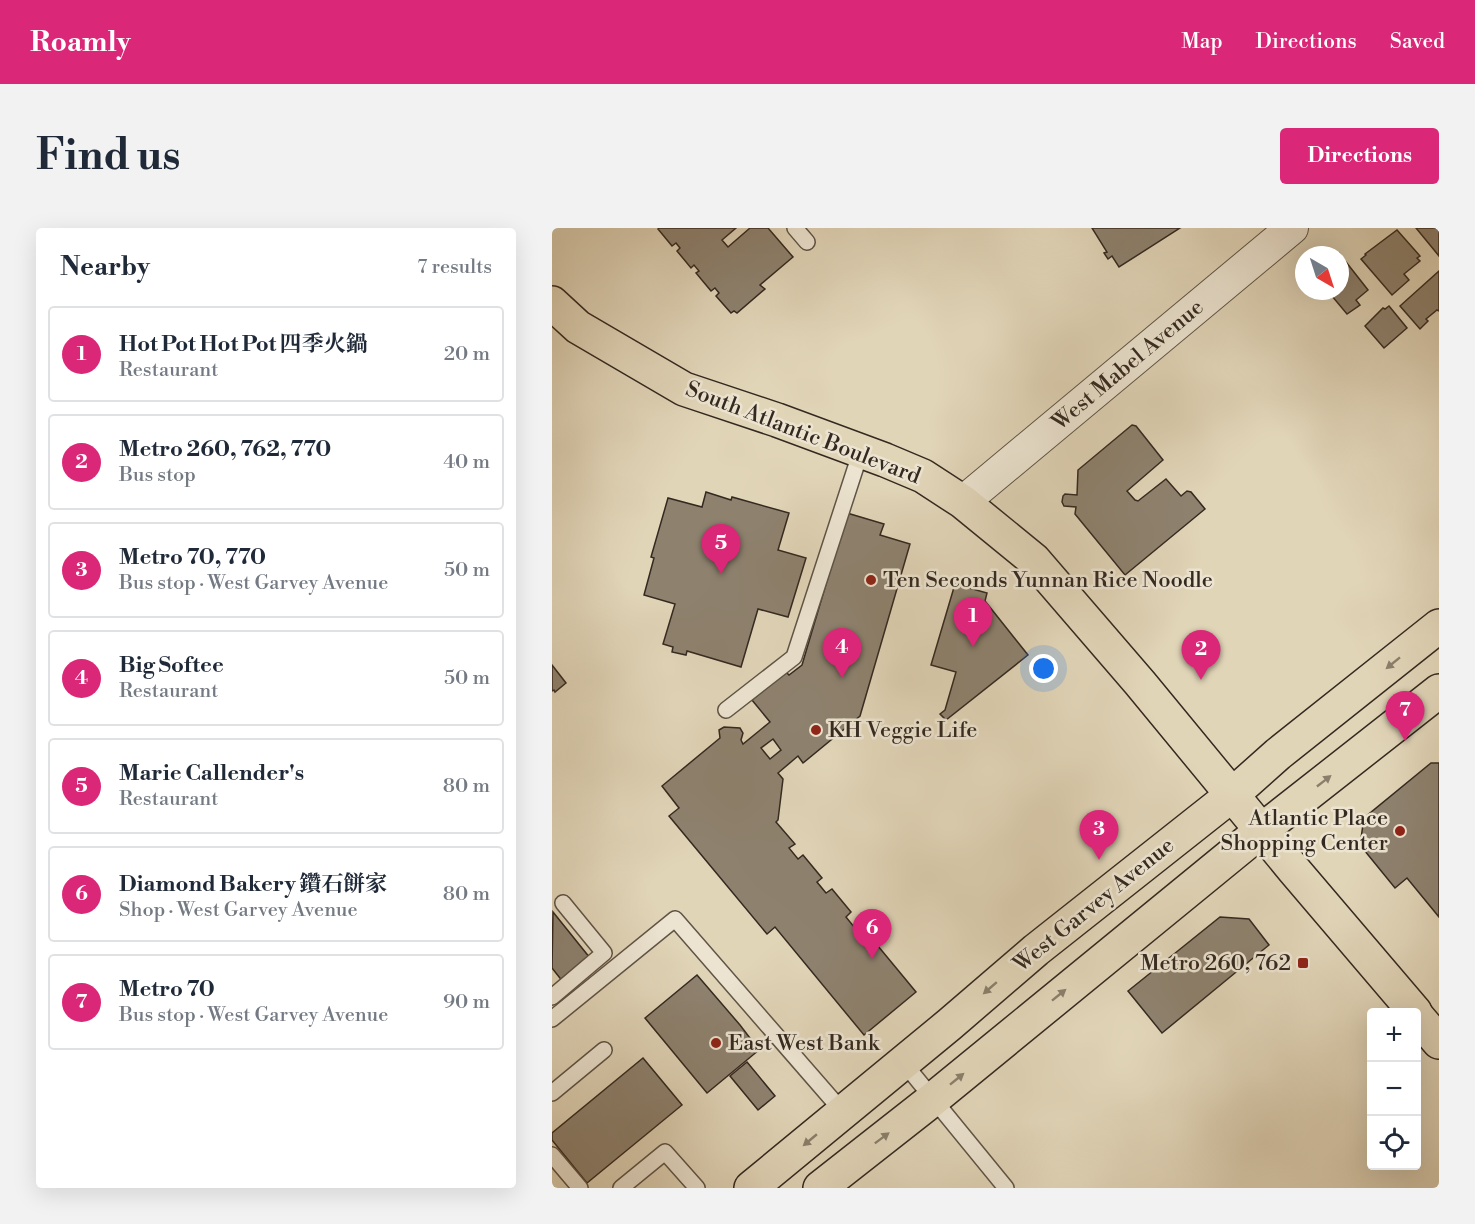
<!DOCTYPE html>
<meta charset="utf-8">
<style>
body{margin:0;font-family:"Libre Bodoni","Noto Serif SC",serif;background:#f2f2f3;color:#1f2937}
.controls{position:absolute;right:18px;bottom:18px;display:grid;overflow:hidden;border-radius:6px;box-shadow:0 6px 24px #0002}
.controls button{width:54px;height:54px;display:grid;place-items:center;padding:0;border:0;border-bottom:2px solid #e0e1e3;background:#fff;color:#1f2937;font:30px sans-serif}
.compass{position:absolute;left:743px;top:18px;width:54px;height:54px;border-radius:50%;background:#fff;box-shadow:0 6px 24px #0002;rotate:141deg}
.you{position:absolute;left:492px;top:441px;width:21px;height:21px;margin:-15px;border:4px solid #fff;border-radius:50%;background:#1a73e8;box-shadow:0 0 0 9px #1a73e833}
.badge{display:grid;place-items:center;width:39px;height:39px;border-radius:50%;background:#db2777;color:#fff;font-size:20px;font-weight:700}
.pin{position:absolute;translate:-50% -50px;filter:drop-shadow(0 2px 3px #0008)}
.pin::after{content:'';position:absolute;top:32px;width:21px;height:18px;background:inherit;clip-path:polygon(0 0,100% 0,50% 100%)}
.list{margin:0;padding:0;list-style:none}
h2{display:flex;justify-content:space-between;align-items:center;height:78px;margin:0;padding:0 24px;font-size:26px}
h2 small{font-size:20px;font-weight:400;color:#747a83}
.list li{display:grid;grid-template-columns:39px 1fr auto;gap:18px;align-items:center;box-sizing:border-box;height:96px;margin:0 12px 12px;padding:0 12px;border:2px solid #e0e1e3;border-radius:6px}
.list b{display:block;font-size:22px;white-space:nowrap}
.list p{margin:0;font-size:20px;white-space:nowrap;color:#747a83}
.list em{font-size:20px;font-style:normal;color:#747a83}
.icon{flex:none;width:33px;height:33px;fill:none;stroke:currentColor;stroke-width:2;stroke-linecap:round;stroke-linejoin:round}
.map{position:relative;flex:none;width:887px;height:960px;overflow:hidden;border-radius:6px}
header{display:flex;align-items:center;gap:36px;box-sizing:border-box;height:84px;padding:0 30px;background:#db2777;color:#fff}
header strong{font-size:28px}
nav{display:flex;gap:33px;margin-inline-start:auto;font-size:21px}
.intro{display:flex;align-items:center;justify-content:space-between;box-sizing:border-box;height:144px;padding:0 36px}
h1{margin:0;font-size:42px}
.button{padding:15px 27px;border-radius:6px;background:#db2777;color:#fff;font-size:21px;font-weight:700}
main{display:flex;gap:36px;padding:0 36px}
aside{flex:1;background:#fff;border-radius:6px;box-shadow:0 6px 24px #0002}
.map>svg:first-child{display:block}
.building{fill:#8e826f;stroke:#342920;stroke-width:1.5;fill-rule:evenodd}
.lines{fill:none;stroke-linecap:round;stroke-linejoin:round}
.service-casing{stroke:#5f5446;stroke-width:18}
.minor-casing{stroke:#5f5446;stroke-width:34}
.primary-casing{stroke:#342920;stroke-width:36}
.service{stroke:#ece4d1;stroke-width:15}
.minor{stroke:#ece4d1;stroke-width:32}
.primary{stroke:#e1d5b8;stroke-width:33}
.oneway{fill:#8a7f6c}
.poi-dot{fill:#8f2418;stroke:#ece4d1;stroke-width:2}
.labels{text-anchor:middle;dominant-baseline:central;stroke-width:5;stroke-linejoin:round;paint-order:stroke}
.street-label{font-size:22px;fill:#342920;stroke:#ece4d1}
.poi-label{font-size:22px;fill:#342920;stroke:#ece4d1;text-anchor:start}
</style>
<header>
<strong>Roamly</strong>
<nav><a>Map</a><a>Directions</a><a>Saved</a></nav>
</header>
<div class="intro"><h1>Find us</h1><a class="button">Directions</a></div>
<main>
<aside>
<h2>Nearby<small>7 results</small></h2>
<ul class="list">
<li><span class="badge">1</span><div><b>Hot Pot Hot Pot 四季火鍋</b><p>Restaurant</p></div><em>20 m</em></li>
<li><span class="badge">2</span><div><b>Metro 260, 762, 770</b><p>Bus stop</p></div><em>40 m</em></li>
<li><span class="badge">3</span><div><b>Metro 70, 770</b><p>Bus stop · West Garvey Avenue</p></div><em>50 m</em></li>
<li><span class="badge">4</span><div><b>Big Softee</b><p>Restaurant</p></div><em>50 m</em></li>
<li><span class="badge">5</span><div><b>Marie Callender's</b><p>Restaurant</p></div><em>80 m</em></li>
<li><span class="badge">6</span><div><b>Diamond Bakery 鑽石餅家</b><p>Shop · West Garvey Avenue</p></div><em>80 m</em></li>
<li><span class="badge">7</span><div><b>Metro 70</b><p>Bus stop · West Garvey Avenue</p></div><em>90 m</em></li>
</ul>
</aside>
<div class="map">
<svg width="887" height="960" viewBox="0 0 887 960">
<rect width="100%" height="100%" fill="#e1d5b8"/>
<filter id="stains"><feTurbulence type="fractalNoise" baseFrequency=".00333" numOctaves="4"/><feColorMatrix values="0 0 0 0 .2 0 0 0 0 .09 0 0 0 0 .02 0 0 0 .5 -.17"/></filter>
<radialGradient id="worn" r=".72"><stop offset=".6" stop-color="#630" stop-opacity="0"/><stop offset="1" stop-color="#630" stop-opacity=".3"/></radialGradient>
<!-- building -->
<g class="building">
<path d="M107,0h77l-14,12 6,7 22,-19h18l25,29 -33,28 5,4 -28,24 -3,-2 -3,2 -15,-17 3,-3 -4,-5 -4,3 -15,-18 3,-2 -5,-6 -3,3 -14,-17 3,-3 -4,-5 -4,3 -14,-17z"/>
<path d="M540,0h88l-61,39 -7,-11 -4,3 -4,-6 3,-1z"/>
<path d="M864,0h23v28z"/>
<path d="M845,2l23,26 -3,2 3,3 -16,13 5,6 -17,15 -31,-36 5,-4 -1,-1z"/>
<path d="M787,25l29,37 -12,10 4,5 -13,9 -15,-18 -2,2 -6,-7h16v-36h-3z"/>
<path d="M887,43v40l-2,-1 -11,9 2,2 -8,8 -20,-23z"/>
<path d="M837,78l18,22 -23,20 -19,-22 18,-18 2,1z"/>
<path d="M580,197l4,1 27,34 -36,31 8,9 3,1 28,-22 15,17 6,-5 4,1 14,17 -80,66 -50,-61 1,-7 -12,-1 -2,-4 1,-6 2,-2 12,1 1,-25z"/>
<path d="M154,264l25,8 1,-3 57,16 -11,37 28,8 -18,59 -30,-8 -17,58 -54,-16 -1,4 -14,-3 1,-5 -10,-3 12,-40 -31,-9 10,-37 -3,-1 17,-59 34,9z"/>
<path d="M295,285l37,11 -4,11 30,9 -50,172 -57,47 -5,-7 -20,17 5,6 -5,41 -2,2 19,22 -6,4 9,11 5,-4 19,23 -5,4 9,11 6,-4 19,23 -5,5 8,10 5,-4 57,69 -52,43 -89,-108 -8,7 -98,-118 10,-8 -17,-22 58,-48 -1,-8 5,-3 16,1 3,5 -2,7 2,4 27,-22 -18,-22 34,-28 3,3 13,-10zM221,511l8,11 -11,9 -9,-11z"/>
<path d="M403,356l32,9 -2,8 43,54 -82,65 -6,-6 5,-4 11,-38 -25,-7z"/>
<path d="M0,437l14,18 -11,9 -1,-2 -2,1z"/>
<path d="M879,535h8v154l-32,-39 -12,10 -35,-43 4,-27z"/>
<path d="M1,684l37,46 -27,24 -11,-14z"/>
<path d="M668,689l29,2 20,26 -107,88 -34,-42z"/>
<path d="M145,747l43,50 19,25 -52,43 -62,-75z"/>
<path d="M91,830l39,47 -95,78 -35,-43v-7z"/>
<path d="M195,834l28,34 -17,14 -28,-34z"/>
</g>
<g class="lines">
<!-- service casing -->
<g class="service-casing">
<g id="service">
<path d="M243,0l12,14"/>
<path d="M174,482l68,-53 67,-206"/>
<path d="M0,769l52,-44 -41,-50"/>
<path d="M0,791l123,-100 168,193"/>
<path d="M351,834l103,126"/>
<path d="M0,865l52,-43"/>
<path d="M0,927l28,33"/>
<path d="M69,960l44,-36 32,36"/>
</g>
</g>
<!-- minor casing -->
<g class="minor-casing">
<path id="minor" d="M411,274l329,-274"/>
</g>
<!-- primary casing -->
<g class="primary-casing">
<g id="primary">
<path d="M0,75l26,24 106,62 93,31 108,40 38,16 40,26 71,58 106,123 154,187 121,142"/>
<path d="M864,787l23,27"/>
<path d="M199,960l199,-164 86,-74 196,-155 46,-41 161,-128"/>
<path d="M268,960l112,-88 330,-270 177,-139"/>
</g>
</g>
<!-- service -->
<use href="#service" class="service"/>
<!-- minor -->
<use href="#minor" class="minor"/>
<!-- primary -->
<use href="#primary" class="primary"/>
</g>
<!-- one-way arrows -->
<defs><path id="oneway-solid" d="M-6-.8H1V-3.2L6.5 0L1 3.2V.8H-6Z" transform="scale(1.5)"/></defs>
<g class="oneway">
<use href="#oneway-solid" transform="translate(841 435) rotate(141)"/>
<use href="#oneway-solid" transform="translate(772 553) rotate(-38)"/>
<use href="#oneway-solid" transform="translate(438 760) rotate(139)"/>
<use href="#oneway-solid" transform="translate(507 767) rotate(-39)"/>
<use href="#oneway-solid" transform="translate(405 851) rotate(-39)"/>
<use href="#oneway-solid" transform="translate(330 910) rotate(-37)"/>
<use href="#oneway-solid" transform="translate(258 912) rotate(140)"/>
</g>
<!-- markers -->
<g class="poi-dot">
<circle cx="319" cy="352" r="6"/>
<circle cx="264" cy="502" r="6"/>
<circle cx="848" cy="603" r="6"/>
<rect x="745" y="729" width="12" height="12" rx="3"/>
<circle cx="164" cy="815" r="6"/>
</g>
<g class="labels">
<!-- street labels -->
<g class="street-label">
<text transform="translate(576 137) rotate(-40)">West Mabel Avenue</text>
<text transform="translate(251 205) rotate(21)">South Atlantic Boulevard</text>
<text transform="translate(542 677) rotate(-39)">West Garvey Avenue</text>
</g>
<!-- poi labels -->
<g class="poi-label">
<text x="331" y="352">Ten Seconds Yunnan Rice Noodle</text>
<text x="276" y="502">KH Veggie Life</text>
<text x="836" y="590" text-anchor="end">Atlantic Place<tspan x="836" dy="25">Shopping Center</tspan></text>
<text x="739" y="735" text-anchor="end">Metro 260, 762</text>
<text x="176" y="815">East West Bank</text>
</g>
</g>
<rect width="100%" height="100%" filter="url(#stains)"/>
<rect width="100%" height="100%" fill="url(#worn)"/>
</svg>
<div class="controls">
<button>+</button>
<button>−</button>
<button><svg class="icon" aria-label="locate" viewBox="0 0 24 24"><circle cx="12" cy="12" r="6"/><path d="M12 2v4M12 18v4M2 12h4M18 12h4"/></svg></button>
</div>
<svg class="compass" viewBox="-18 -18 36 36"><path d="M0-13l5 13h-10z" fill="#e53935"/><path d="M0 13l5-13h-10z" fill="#747a83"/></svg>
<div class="you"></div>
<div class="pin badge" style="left:421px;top:419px">1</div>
<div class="pin badge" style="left:649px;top:452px">2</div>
<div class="pin badge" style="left:547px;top:632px">3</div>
<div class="pin badge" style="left:290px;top:450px">4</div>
<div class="pin badge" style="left:169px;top:346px">5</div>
<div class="pin badge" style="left:320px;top:731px">6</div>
<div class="pin badge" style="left:853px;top:513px">7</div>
</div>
</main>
